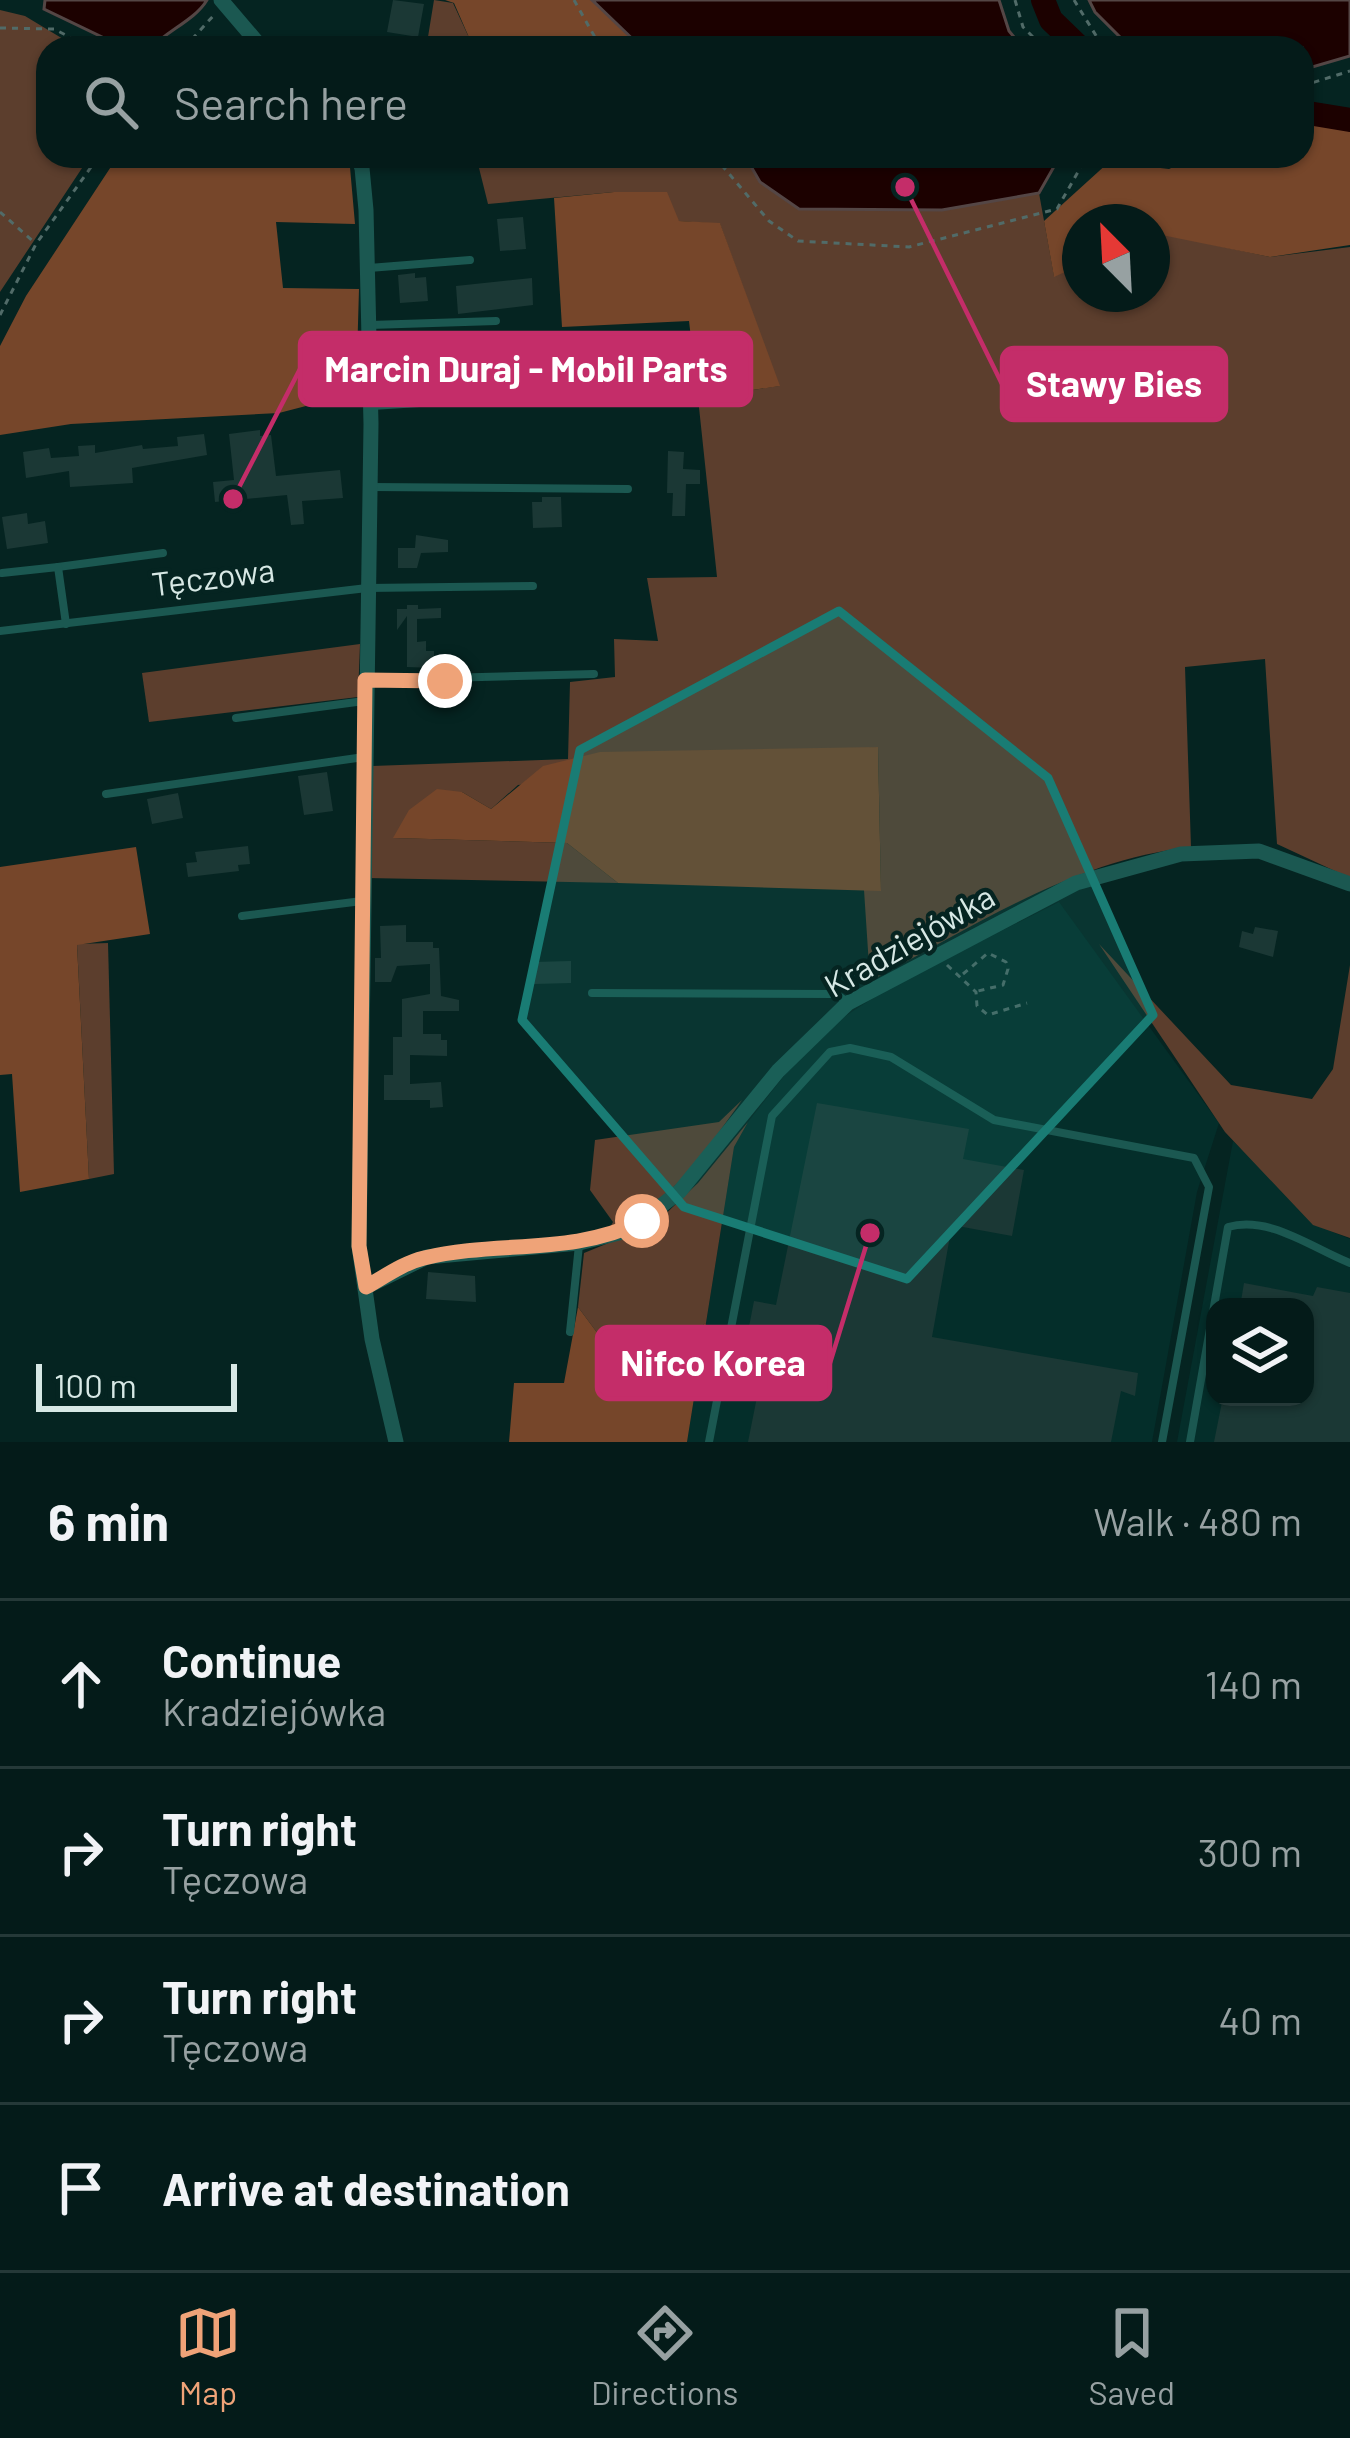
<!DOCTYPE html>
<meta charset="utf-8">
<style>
body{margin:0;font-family:Barlow,sans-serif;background:#122826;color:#f1f3f6}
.controls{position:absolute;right:36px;bottom:36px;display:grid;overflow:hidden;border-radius:24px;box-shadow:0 3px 9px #0004}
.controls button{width:108px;height:108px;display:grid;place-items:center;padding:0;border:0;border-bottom:3px solid #253938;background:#041b19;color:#f1f3f6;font:60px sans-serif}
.compass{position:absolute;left:1062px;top:204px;width:108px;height:108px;border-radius:50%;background:#041b19;box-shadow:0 3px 9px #0004;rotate:336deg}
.scale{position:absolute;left:36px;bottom:30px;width:201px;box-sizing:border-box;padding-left:12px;border:6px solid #d7e8e5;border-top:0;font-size:33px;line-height:42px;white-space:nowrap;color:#d7e8e5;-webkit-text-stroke:9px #052421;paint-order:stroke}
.stop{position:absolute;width:36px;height:36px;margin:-27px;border:9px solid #efa378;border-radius:50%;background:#fff}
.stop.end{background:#efa378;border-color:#fff;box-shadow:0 3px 12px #0008}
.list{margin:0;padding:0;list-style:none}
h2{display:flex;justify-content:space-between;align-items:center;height:156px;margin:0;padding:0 48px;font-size:51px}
h2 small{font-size:39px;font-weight:400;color:#97a1a2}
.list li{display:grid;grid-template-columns:78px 1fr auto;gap:36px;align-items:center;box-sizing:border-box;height:168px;padding:0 48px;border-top:3px solid #253938}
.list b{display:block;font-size:45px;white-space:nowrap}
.list p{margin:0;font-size:39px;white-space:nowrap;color:#97a1a2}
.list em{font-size:39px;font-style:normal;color:#97a1a2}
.icon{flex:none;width:66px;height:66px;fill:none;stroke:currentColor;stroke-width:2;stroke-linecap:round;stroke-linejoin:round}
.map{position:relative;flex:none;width:1350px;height:1442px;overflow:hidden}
.search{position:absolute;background:#041b19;box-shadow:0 3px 9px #0004;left:36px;right:36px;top:36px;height:132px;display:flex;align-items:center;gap:30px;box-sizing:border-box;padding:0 42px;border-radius:36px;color:#97a1a2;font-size:45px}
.sheet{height:828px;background:#041b19}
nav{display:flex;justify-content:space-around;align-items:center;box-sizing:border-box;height:168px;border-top:3px solid #253938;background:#041b19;font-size:33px;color:#97a1a2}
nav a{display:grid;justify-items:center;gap:6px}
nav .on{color:#efa378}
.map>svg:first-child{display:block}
.built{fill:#042e2a;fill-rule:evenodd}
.green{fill:#5c3e2d}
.forest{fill:#76462a}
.water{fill:#1c0100;stroke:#544645;stroke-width:3}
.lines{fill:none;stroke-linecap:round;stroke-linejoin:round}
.river{stroke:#1c0100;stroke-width:24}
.building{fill:#1b3835}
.path{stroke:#516b68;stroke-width:3;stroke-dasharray:6 6;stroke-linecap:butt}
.service{stroke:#1b5851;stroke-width:8}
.minor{stroke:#1b5851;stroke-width:15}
.route{stroke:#efa378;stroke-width:15}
.marked{fill:#197c74;fill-opacity:0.2;stroke:#197c74;stroke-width:9;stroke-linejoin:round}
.labels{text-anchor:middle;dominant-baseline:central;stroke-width:9;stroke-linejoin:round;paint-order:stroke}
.street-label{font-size:33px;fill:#d7e8e5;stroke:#052421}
.leader{fill:none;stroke:#c42d69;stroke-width:4.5}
.callout-dot{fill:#c42d69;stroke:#052421;stroke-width:4.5}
.callout{fill:#c42d69;stroke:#c42d69;stroke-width:4.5}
.callout-label{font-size:36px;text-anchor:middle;font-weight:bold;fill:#fff}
</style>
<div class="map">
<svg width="1350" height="1442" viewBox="0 0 1350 1442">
<rect width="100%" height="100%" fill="#052421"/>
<!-- built -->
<g class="built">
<path d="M1059,902l160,221 -22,69 -45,250h-465l47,-295 14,-25 39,-50 57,-55 46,-30z"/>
<path d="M1233,1141l90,87 27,11v203h-173zM1215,1307h90v90h-90z"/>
</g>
<!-- green -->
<g class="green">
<path d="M434,0l19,3 18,39 17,6h-75l14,-5z"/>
<path d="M0,10l25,6 53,32h-30v108h42l-90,136z"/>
<path d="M476,156h269l15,26 182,28 97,-17 15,83 26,-11v29h72l2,-62 116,25 80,-10v631l-73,-34 -12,-185 -80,8 6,180c-118,13 -218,80 -321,134l-6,-91h17l-3,-143 -360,38 -27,24 -29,-17 -68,46 173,5 51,40 -251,-5 5,-112 196,-7 2,-77 45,-5 -1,-38 44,2 -11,-63 70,-1 -19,-179 81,-12 -59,-162 -41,-3 -65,-29 -126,12z"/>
<path d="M360,644l-2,53 -209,25 -7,-49z"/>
<path d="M108,943l6,231 -25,5 -12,-235z"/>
<path d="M1099,944l132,141 81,14 21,-30 17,-104v273l-37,-13 -88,-93z"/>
<path d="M742,1100c-44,61 -64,97 -134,131l5,-9 -23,-32 5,-50 124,-18z"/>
<path d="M748,1122l-14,25 -28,176 -20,14 -23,34 -56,-25 -29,-39 6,-54 71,-29 43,-41z"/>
</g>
<!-- forest -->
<g class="forest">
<path d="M445,0h147l50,48h-154l-17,-6 -17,-39z"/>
<path d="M1302,120l48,8v117l-80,12 -118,-24v-11h-72v43l-26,12 -10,-56 65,-59 60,7 28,-13h105z"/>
<path d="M118,156h231l6,68 -79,-2 7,66 76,1 -3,104 -77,20 -208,11 -71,11v-89l26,-50z"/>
<path d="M614,192h53l12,29 41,2 60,163 -82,12 -9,-77 -127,6 -8,-129z"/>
<path d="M878,747l3,144 -263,-8 -51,-40 -174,-5 16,-28 28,-21 25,3 29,17 52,-43 57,-14z"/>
<path d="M136,847l14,87 -73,11 12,234 -69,13 -8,-118 -12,1v-208z"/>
<path d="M578,1307l29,39 56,25 23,-34 20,-14 -19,119h-178l5,-59h50z"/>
</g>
<!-- water -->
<g class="water">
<path d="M45,0h162c-12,20 -39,30 -56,48h-26l-81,-39z"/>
<path d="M592,0h407l10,31 14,17h-381z"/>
<path d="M1089,0h261v56l-48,14v-22l-174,-3 -33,-33z"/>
<path d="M745,156h315l-21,37 -97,17 -143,-1 -39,-27z"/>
</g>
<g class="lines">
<!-- river -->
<g class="river">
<path d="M1043,0l8,20 29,28"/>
<path d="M1302,112l48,8"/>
</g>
</g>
<!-- building -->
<g class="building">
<path d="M393,0l31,4 -6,33 -31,-5z"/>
<path d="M523,217l3,32 -26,2 -3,-32z"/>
<path d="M415,273v5l11,-1 2,24 -28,2 -2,-28z"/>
<path d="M532,278l1,27 -75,9 -2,-28z"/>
<path d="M260,430v6l11,-1 5,41 64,-6 3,28 -41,3 2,23 -13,1 -4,-30 -72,7 -2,-20 21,-2 -5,-46z"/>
<path d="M204,434l3,21 -75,13 1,15 -63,4 -1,-16 -43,7 -3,-26 26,-4 2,10 28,-2 -1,-10 17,-1v8l47,-8 1,4 35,-3 -1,-9z"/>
<path d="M668,451l16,1 -1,17 17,1v14h-14l-1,32h-13l1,-23h-6z"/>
<path d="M542,497h19l1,30 -29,1 -1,-26h10z"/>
<path d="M27,513l1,11 17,-3 3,22 -41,6 -5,-32z"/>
<path d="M416,535l32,5v12l-27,1 -4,15h-19v-20h17z"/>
<path d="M407,605h11v4l23,-1v10l-24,1v23l9,-1v10h8v17l-27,-1v-51l-10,14v-21h10z"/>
<path d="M327,772l6,39 -29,4 -6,-39z"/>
<path d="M178,793l5,25 -31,6 -5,-25z"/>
<path d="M248,846l2,18 -12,1 1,6 -51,6 -2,-14 11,-1 -2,-10z"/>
<path d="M406,925v17h27v6h6l2,48 18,4v11h-36v23h18v6h6v16l-37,-1v29l31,-2 2,25 -13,1v-8h-46v-25h9v-38h9v-38l28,-5v-30l-33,2 -6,16h-16v-24h6l-1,-32z"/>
<path d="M1255,927l23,4 -5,26 -34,-10 3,-16 11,3z"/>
<path d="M571,961v22l-37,1v-22z"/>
<path d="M817,1103l152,26 -6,30 61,11 -12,66 -60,-11 -20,112 206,36 -3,23 -14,-5 -10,51h-363l14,-70 -21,-4 13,-67 22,4z"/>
<path d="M428,1272l47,4 1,26 -50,-3z"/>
<path d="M1244,1283l69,13 4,-9 33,6v149h-136l9,-45h82v-90h-65z"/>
</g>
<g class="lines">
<!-- path -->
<g class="path">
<path d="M574,0l27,48"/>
<path d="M1015,0l8,27 21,21"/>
<path d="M1074,0l26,42 22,6"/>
<path d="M0,28l54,1 37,19"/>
<path d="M184,48l30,-33"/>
<path d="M1302,86l48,-15"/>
<path d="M714,156l55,65 29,20 111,6 148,-38 30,-53"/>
<path d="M0,212l35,31"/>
<path d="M0,315l36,-71 63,-88"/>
<path d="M947,965l29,27 1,14 11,9 39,-12"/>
<path d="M963,974l25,-21 18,9 2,7 -5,16 -25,6"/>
</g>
<!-- service -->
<g class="service">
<path d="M369,268l101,-8"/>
<path d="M370,325l126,-4"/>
<path d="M372,406l127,-8"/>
<path d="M371,487l257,2"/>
<path d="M58,567l105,-14"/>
<path d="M2,573l56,-6 8,57"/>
<path d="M0,631l367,-43 166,-2"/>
<path d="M366,680l228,-6"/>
<path d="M236,718l128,-17"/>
<path d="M106,794l258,-37"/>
<path d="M242,916l120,-15"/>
<path d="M592,993l244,1 11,8"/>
<path d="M570,1332l9,-87"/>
<path d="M709,1442l63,-326 58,-64 20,-4 41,9 103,63 200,38 15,29 -47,255"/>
<path d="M1190,1442l38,-215c41,-12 84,21 122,36"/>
</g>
<!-- minor -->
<g class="minor">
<path d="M221,0l41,48"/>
<path d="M357,156l5,12 4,42 5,214 -12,822 13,93 24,103"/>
<path d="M366,1287l61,-30 152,-14 40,-10 23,-12 38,-30 98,-120 70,-68 228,-120 105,-29 78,-3 91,33"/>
</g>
</g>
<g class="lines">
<!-- route -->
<path class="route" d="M445,681l-80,-1 -6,566 7,41c18,-10 37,-24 58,-29 73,-18 148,-2 218,-37"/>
</g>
<!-- marked area -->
<path class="marked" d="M839,611l209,167 105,237 -246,264 -223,-72 -162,-187 58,-270z"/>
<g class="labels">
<!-- street labels -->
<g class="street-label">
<text transform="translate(213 576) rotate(-7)">Tęczowa</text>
<text transform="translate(909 940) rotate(-30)">Kradziejówka</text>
</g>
</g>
<!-- callouts -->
<path class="leader" d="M233 499L300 369M905 187L1002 384M870 1233L830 1363"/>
<g class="callout-dot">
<circle cx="233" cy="499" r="12"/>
<circle cx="905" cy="187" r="12"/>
<circle cx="870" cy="1233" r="12"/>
</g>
<g class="callout">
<rect x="300" y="333" width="451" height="72" rx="12"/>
<rect x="1002" y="348" width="224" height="72" rx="12"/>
<rect x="597" y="1327" width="233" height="72" rx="12"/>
</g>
<g class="callout-label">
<text x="526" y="382">Marcin Duraj - Mobil Parts</text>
<text x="1114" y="397">Stawy Bies</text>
<text x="713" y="1376">Nifco Korea</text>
</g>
</svg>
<div class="controls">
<button><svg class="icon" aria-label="layers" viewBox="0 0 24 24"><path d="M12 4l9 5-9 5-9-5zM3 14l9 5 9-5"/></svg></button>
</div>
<svg class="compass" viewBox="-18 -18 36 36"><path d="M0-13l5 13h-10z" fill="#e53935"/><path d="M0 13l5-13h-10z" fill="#97a1a2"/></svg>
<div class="scale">100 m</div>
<div class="stop" style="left:642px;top:1221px"></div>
<div class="stop end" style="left:445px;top:681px"></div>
<div class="search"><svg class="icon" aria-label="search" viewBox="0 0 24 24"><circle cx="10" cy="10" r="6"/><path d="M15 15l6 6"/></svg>Search here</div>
</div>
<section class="sheet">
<h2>6 min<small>Walk · 480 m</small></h2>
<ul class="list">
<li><svg class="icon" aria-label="ahead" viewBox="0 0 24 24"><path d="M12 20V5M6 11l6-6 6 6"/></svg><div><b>Continue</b><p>Kradziejówka</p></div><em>140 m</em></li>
<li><svg class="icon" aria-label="right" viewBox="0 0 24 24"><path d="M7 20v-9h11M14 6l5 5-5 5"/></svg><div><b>Turn right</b><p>Tęczowa</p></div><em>300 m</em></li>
<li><svg class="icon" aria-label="right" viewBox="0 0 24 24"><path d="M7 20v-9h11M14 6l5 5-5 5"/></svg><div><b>Turn right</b><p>Tęczowa</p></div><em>40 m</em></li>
<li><svg class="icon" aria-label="arrive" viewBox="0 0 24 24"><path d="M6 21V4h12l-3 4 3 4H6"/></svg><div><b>Arrive at destination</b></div></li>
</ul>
</section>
<nav>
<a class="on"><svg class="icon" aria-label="map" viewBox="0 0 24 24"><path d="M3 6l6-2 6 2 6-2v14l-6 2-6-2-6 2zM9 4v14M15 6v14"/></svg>Map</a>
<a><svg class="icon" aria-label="directions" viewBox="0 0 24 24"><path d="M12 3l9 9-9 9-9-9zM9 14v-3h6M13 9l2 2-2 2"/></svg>Directions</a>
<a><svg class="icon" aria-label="saved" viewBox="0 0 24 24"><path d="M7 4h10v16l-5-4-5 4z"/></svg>Saved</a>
</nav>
